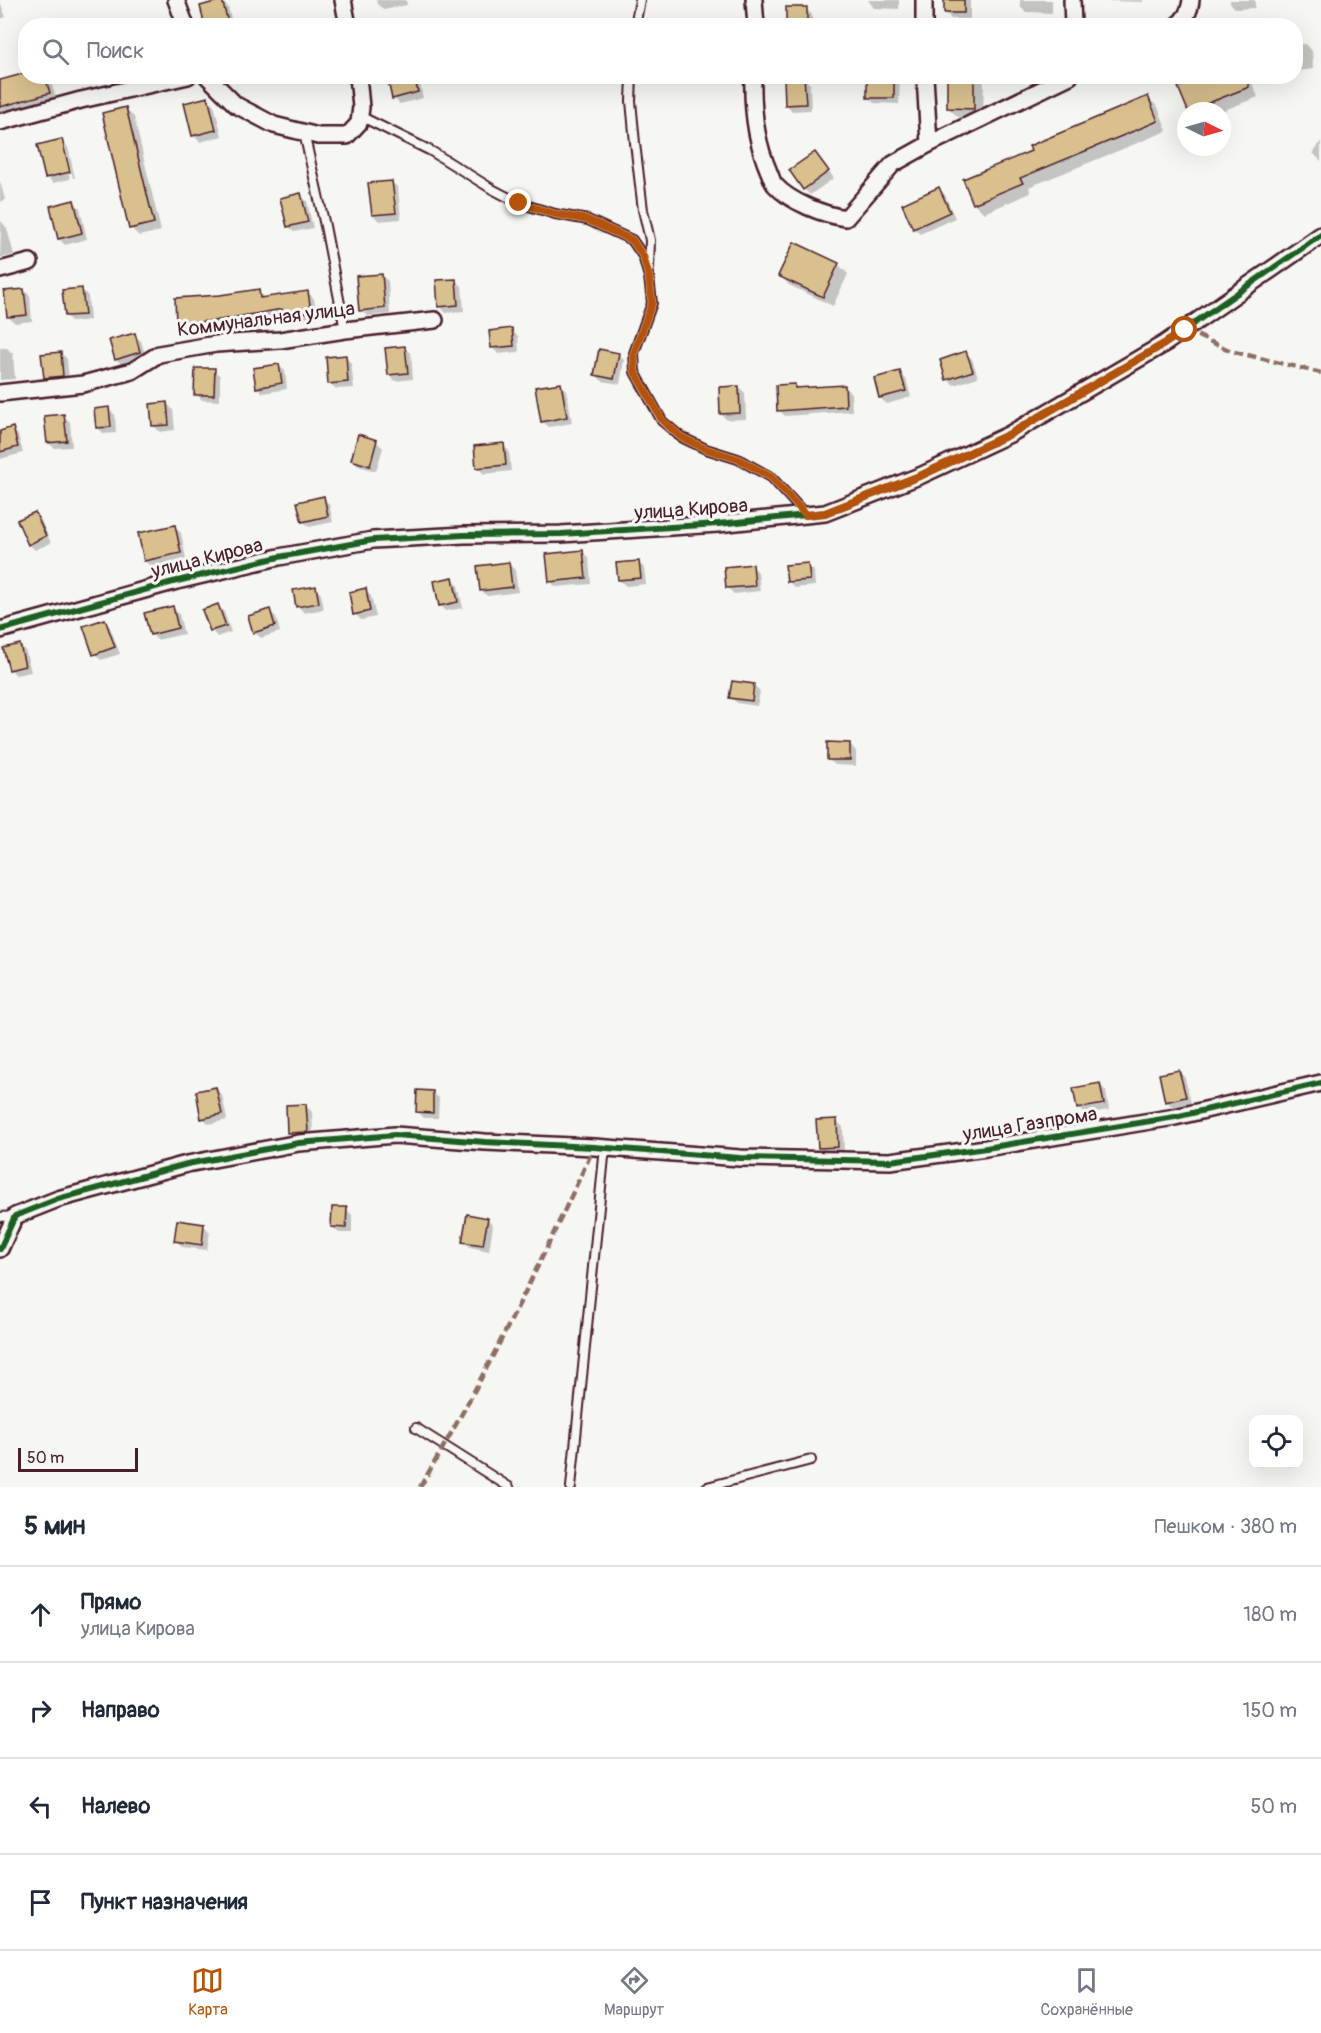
<!DOCTYPE html>
<html lang="ru">
<meta charset="utf-8">
<style>
body{margin:0;font-family:Pangolin,sans-serif;background:#f2f2f3;color:#1f2937}
.controls{position:absolute;right:18px;bottom:18px;display:grid;overflow:hidden;border-radius:12px;box-shadow:0 6px 24px #0002}
.controls button{width:54px;height:54px;display:grid;place-items:center;padding:0;border:0;border-bottom:2px solid #e0e1e3;background:#fff;color:#1f2937;font:30px sans-serif}
.compass{position:absolute;left:1177px;top:102px;width:54px;height:54px;border-radius:50%;background:#fff;box-shadow:0 6px 24px #0002;rotate:95deg}
.scale{position:absolute;left:18px;bottom:15px;width:120px;box-sizing:border-box;padding-left:6px;border:3px solid #4a1f2b;border-top:0;font-size:16px;line-height:21px;white-space:nowrap;color:#4a1f2b;-webkit-text-stroke:4px #f6f6f2;paint-order:stroke}
.stop{position:absolute;width:18px;height:18px;margin:-14px;border:4px solid #b45309;border-radius:50%;background:#fff}
.stop.end{background:#b45309;border-color:#fff;box-shadow:0 2px 6px #0008}
.list{margin:0;padding:0;list-style:none}
h2{display:flex;justify-content:space-between;align-items:center;height:78px;margin:0;padding:0 24px;font-size:26px}
h2 small{font-size:20px;font-weight:400;color:#747a83}
.list li{display:grid;grid-template-columns:39px 1fr auto;gap:18px;align-items:center;box-sizing:border-box;height:96px;padding:0 24px;border-top:2px solid #e0e1e3}
.list b{display:block;font-size:22px;white-space:nowrap}
.list p{margin:0;font-size:20px;white-space:nowrap;color:#747a83}
.list em{font-size:20px;font-style:normal;color:#747a83}
.icon{flex:none;width:33px;height:33px;fill:none;stroke:currentColor;stroke-width:2;stroke-linecap:round;stroke-linejoin:round}
.map{position:relative;flex:none;width:1321px;height:1487px;overflow:hidden}
.search{position:absolute;background:#fff;box-shadow:0 6px 24px #0002;left:18px;right:18px;top:18px;height:66px;display:flex;align-items:center;gap:15px;box-sizing:border-box;padding:0 21px;border-radius:24px;color:#747a83;font-size:22px}
.sheet{height:462px;background:#fff}
nav{display:flex;justify-content:space-around;align-items:center;box-sizing:border-box;height:84px;border-top:2px solid #e0e1e3;background:#fff;font-size:16px;color:#747a83}
nav a{display:grid;justify-items:center;gap:3px}
nav .on{color:#b45309}
.map>svg:first-child{display:block}
.shadow{fill:#0003}
.building{fill:#d8c08f;stroke:#4a1f2b;stroke-width:1.5}
.lines{fill:none;stroke-linecap:round;stroke-linejoin:round}
.service-casing{stroke:#4a1f2b;stroke-width:12}
.minor-casing{stroke:#4a1f2b;stroke-width:20}
.service{stroke:#f6f6f2;stroke-width:8}
.minor{stroke:#f6f6f2;stroke-width:15}
.quiet{stroke:#8d6e63;stroke-width:4.5;stroke-dasharray:9 4.5;stroke-linecap:butt}
.cycleway-casing{stroke:#f6f6f2;stroke-width:10}
.cycleway{stroke:#1b5e20;stroke-width:6}
.route{stroke:#b45309;stroke-width:8}
.labels{text-anchor:middle;dominant-baseline:central;stroke-width:6;stroke-linejoin:round;paint-order:stroke}
.street-label{font-size:20px;fill:#4a1f2b;stroke:#f6f6f2}
</style>
<div class="map">
<svg width="1321" height="1487" viewBox="0 0 1321 1487">
<rect width="100%" height="100%" fill="#f6f6f2"/>
<filter id="ink" filterUnits="userSpaceOnUse"><feTurbulence type="fractalNoise" baseFrequency=".0167" numOctaves="2"/><feDisplacementMap in="SourceGraphic" scale="12" xChannelSelector="R" yChannelSelector="G"/><feConvolveMatrix kernelMatrix="1 2 1 2 8 2 1 2 1" color-interpolation-filters="sRGB"/></filter>
<g filter="url(#ink)">
<!-- shadow -->
<g class="shadow">
<path d="M376,0h30l1,5 -23,5 -7,-6z"/>
<path d="M868,0h31v9l-25,-1z"/>
<path d="M945,0h25v19h-19l-6,-7z"/>
<path d="M1020,0h32v13l-26,-1 -6,-6z"/>
<path d="M1108,0h35v2l-34,-1z"/>
<path d="M1230,0h25v8l-19,1 -6,-6z"/>
<path d="M221,1l7,6 5,19h-26z"/>
<path d="M0,2l6,15 -6,2z"/>
<path d="M806,9l6,6v11h-25z"/>
<path d="M1306,44l6,7 1,18 -17,2v-26z"/>
<path d="M26,76h23l8,25 -57,13v-32z"/>
<path d="M119,76h17l-14,4z"/>
<path d="M388,76h30l5,22 -23,6 -6,-6z"/>
<path d="M869,76h31l-1,28 -25,-1 -6,-6z"/>
<path d="M949,76h35l-1,42 -25,-1 -10,-9z"/>
<path d="M1208,76h41l9,21 -36,14h-32l-10,-23z"/>
<path d="M804,78l6,6 1,26 -19,1 -6,-7z"/>
<path d="M1148,98l10,9 9,24 -138,56 2,6 -47,20 -10,-10 59,-51z"/>
<path d="M208,99l6,6 8,31 -22,6 -7,-7z"/>
<path d="M126,109l8,8 27,114 -22,5 -8,-8z"/>
<path d="M61,141l7,6 7,31h-2l-8,-32h-3l8,33 -17,4 -6,-6z"/>
<path d="M1321,141v20l-8,-8z"/>
<path d="M815,154l19,24 -24,17 -6,-6z"/>
<path d="M0,181l5,19 -5,2z"/>
<path d="M392,182l6,6 3,31 -22,2 -6,-6z"/>
<path d="M939,189l6,6 10,23 -35,16 -6,-6z"/>
<path d="M300,195l7,6 6,27 -19,4 -6,-6z"/>
<path d="M74,202l6,6 7,31 -22,6 -6,-6z"/>
<path d="M1,221l6,7 7,27 -14,3z"/>
<path d="M794,244l44,20 10,10 -15,32 -44,-21 -9,-10z"/>
<path d="M381,275l7,6 2,33 -23,2 -6,-6z"/>
<path d="M455,280l7,6 2,25 -18,2 -6,-7z"/>
<path d="M81,289l7,7 2,24 -18,2 -6,-6z"/>
<path d="M24,290l6,6 2,25 -17,2 -7,-6z"/>
<path d="M258,291l7,8 43,-7 6,7 3,19 -26,4 -6,-6 -64,11 -37,2 -6,-7 42,-25z"/>
<path d="M511,330l7,6 1,16 -21,2 -6,-7z"/>
<path d="M134,335l7,6 5,17 -24,7 -6,-6z"/>
<path d="M0,348h7l6,6 2,25 -15,1z"/>
<path d="M405,348l6,6 2,25 -18,2 -6,-7z"/>
<path d="M61,353l6,6 2,23 -18,2 -6,-6z"/>
<path d="M966,353l6,6 6,18 -24,8 -7,-6z"/>
<path d="M618,354l6,6 -4,24 -18,-3 -6,-6z"/>
<path d="M345,357l6,6 3,25 -18,1 -6,-6z"/>
<path d="M278,365l7,6 2,18 -24,4 -6,-6z"/>
<path d="M214,370l6,6v25l-18,-1 -6,-6z"/>
<path d="M900,373l6,6 5,18 -24,7 -7,-6 -5,-18z"/>
<path d="M560,384l7,6 5,33 -23,4 -7,-6z"/>
<path d="M794,386l4,3 46,-3 7,7 1,18 -67,5 -6,-6z"/>
<path d="M739,387l6,6 1,26 -19,1 -6,-6z"/>
<path d="M167,403l6,7 2,20 -15,2 -6,-6z"/>
<path d="M109,409l6,6 1,18 -12,1 -6,-6z"/>
<path d="M64,416l6,6 2,25 -18,1 -6,-6z"/>
<path d="M12,429l6,6 5,18 -23,6v-27z"/>
<path d="M376,441l7,7 -7,23 -18,-5 -6,-6z"/>
<path d="M503,445l6,6 2,20 -27,3 -6,-6z"/>
<path d="M323,498l6,6 4,18 -24,5 -6,-6z"/>
<path d="M35,514l6,6 10,23 -16,7 -6,-6z"/>
<path d="M174,527l7,6 5,26 -35,8 -6,-6z"/>
<path d="M582,552l7,6 2,26 -35,3 -6,-6z"/>
<path d="M638,562l6,6 2,16 -20,2 -7,-6z"/>
<path d="M509,564l6,6 3,22 -31,4 -6,-6z"/>
<path d="M807,565l7,6 1,15 -20,2 -6,-6z"/>
<path d="M752,566l6,6 2,19 -26,3 -7,-7z"/>
<path d="M452,579l6,6 5,23 -17,3 -6,-6z"/>
<path d="M315,588l6,6 3,15 -20,4 -6,-7z"/>
<path d="M365,590l6,6 5,21 -15,3 -6,-6z"/>
<path d="M218,606l6,6 7,20 -14,5 -6,-7z"/>
<path d="M173,608l6,6 5,20 -27,6 -6,-6z"/>
<path d="M269,611l7,6 4,15 -19,6 -7,-6z"/>
<path d="M104,620l6,7 10,27 -19,6 -6,-6z"/>
<path d="M20,645l6,7 5,20 -15,3 -6,-6z"/>
<path d="M754,686l6,6 -3,14 -20,-3 -6,-6z"/>
<path d="M850,744l6,7v15l-21,-1 -7,-6z"/>
<path d="M1179,1071l6,7 6,25 -18,4 -7,-6z"/>
<path d="M1100,1085l6,6 3,19 -25,4 -6,-6z"/>
<path d="M216,1089l6,6 5,25 -18,4 -6,-6z"/>
<path d="M432,1092l7,6 -1,20h-14l-6,-6z"/>
<path d="M306,1106l6,6 1,26 -18,1 -7,-7z"/>
<path d="M837,1121l6,6 1,26h-19l-6,-6z"/>
<path d="M346,1209l6,6v18h-13l-7,-6z"/>
<path d="M487,1219l6,6 -4,26 -19,-4 -6,-6z"/>
<path d="M204,1226l6,6 -3,18 -25,-3 -6,-7z"/>
</g>
<!-- building -->
<g class="building">
<path d="M222,0l7,26h-24l-5,-20z"/>
<rect x="944" y="0" width="20" height="13"/>
<rect x="786" y="7" width="21" height="19"/>
<path d="M26,73v3h19l5,17 -50,14v-27z"/>
<path d="M387,76h27l4,16 -26,7z"/>
<path d="M804,76l2,28 -21,1 -1,-28z"/>
<rect x="867" y="76" width="27" height="22"/>
<path d="M947,76h27v33l-27,-1z"/>
<path d="M1204,76h41l4,11 -61,24 -10,-24z"/>
<path d="M1148,96l10,25 -138,57 3,5 -50,21 -10,-25 68,-28 -2,-5z"/>
<path d="M208,97l8,33 -24,6 -8,-33z"/>
<path d="M126,107l28,116 -25,6 -27,-116z"/>
<path d="M62,139l8,33 -25,6 -8,-33z"/>
<path d="M815,152l14,19 -26,19 -14,-20z"/>
<path d="M392,181l4,32 -24,2 -4,-32z"/>
<path d="M939,187l11,25 -37,17 -11,-25z"/>
<path d="M301,193l7,29 -21,5 -7,-29z"/>
<path d="M74,200l8,33 -24,6 -8,-33z"/>
<path d="M794,242l45,21 -16,34 -45,-21z"/>
<path d="M382,274l3,34 -26,3 -3,-35z"/>
<path d="M456,279l2,26 -20,2 -2,-27z"/>
<path d="M82,288l3,27 -20,1 -3,-26z"/>
<path d="M24,289l3,26 -20,2 -3,-26z"/>
<path d="M259,289l1,9 48,-7 3,21 -28,4 -1,-7 -68,12 -38,2 -1,-25 45,-3z"/>
<path d="M512,328l2,18 -23,2 -2,-17z"/>
<path d="M135,333l5,19 -25,8 -6,-20z"/>
<path d="M405,346l3,27 -20,2 -3,-27z"/>
<path d="M599,349l20,4 -5,26 -20,-4z"/>
<path d="M966,351l7,20 -27,9 -6,-20z"/>
<path d="M61,352l2,24 -19,2 -3,-24z"/>
<path d="M346,355l2,27 -20,2 -2,-27z"/>
<path d="M279,364l3,19 -26,5 -3,-20z"/>
<path d="M195,368h20l-1,27h-20z"/>
<path d="M900,371l6,20 -27,7 -5,-20z"/>
<path d="M561,383l6,34 -26,5 -6,-35z"/>
<path d="M795,384v4l50,-3 1,21 -69,5 -1,-26z"/>
<path d="M739,386l1,27 -20,1 -1,-27z"/>
<path d="M167,402l2,23 -17,1 -2,-22z"/>
<path d="M109,407l2,20 -15,1 -2,-19z"/>
<path d="M64,414l3,27 -20,2 -3,-27z"/>
<path d="M13,427l5,20 -18,5v-21z"/>
<path d="M358,434l19,6 -7,26 -19,-6z"/>
<path d="M504,443l2,22 -30,3 -2,-22z"/>
<path d="M324,496l4,20 -26,6 -5,-20z"/>
<path d="M35,512l11,24 -18,9 -11,-25z"/>
<path d="M175,525l6,28 -37,8 -6,-28z"/>
<path d="M583,550l3,28 -37,4 -3,-28z"/>
<path d="M639,561l2,17 -23,2 -2,-17z"/>
<path d="M509,562l3,25 -32,4 -3,-25z"/>
<path d="M808,563l2,17 -23,2 -2,-17z"/>
<path d="M753,564l2,22 -29,2 -2,-21z"/>
<path d="M453,577l5,25 -19,4 -5,-25z"/>
<path d="M316,586l3,17 -23,4 -3,-17z"/>
<path d="M366,588l4,23 -17,4 -4,-23z"/>
<path d="M218,604l8,22 -16,5 -8,-21z"/>
<path d="M173,606l5,22 -28,7 -6,-22z"/>
<path d="M270,609l5,17 -22,7 -5,-17z"/>
<path d="M105,619l10,28 -22,8 -10,-29z"/>
<path d="M20,644l5,22 -16,4 -6,-22z"/>
<path d="M732,681l22,3 -2,17 -23,-3z"/>
<path d="M827,742l23,1v17h-23z"/>
<path d="M1179,1070l7,27 -21,5 -6,-28z"/>
<path d="M1100,1083l4,21 -27,5 -4,-21z"/>
<path d="M216,1087l6,27 -21,5 -5,-28z"/>
<path d="M417,1090l16,1v22l-17,-1z"/>
<path d="M306,1104l2,28 -21,1 -1,-28z"/>
<path d="M837,1119l1,28 -20,1 -2,-28z"/>
<path d="M332,1207h15l-1,21 -15,-1z"/>
<path d="M467,1214l21,4 -5,27 -21,-3z"/>
<path d="M177,1220l27,4 -2,21 -28,-4z"/>
</g>
<g class="lines">
<!-- service casing -->
<g class="service-casing">
<g id="service">
<path d="M635,26l5,-26"/>
<path d="M632,76l-1,25 4,42 8,67 7,30 -1,29"/>
<path d="M360,116l71,35 61,38 27,14 36,11 33,6 44,20 11,16 6,21 3,26 -18,50 1,19 27,49 19,16 25,12 32,10 33,18 34,37"/>
<path d="M304,133l21,93 20,104"/>
<path d="M0,1217l15,-1"/>
<path d="M416,1428l93,59"/>
<path d="M571,1487l34,-340"/>
<path d="M707,1487l104,-27"/>
</g>
</g>
<!-- minor casing -->
<g class="minor-casing">
<g id="minor">
<path d="M176,0l10,26"/>
<path d="M343,0l5,26"/>
<path d="M754,0l2,26"/>
<path d="M924,0v26"/>
<path d="M1072,0l1,26"/>
<path d="M1176,26c10,-7 14,-15 15,-26"/>
<path d="M207,76l29,29 38,20 44,11h29l12,-13 2,-16 -3,-31"/>
<path d="M753,76c-1,34 3,66 16,96 2,4 3,10 6,13 15,17 49,30 71,33l47,-54 36,-20 141,-68"/>
<path d="M925,76l4,68"/>
<path d="M0,122l81,-22 107,-24"/>
<path d="M0,270l30,-8"/>
<path d="M0,393l83,-9 49,-13 27,-17 57,-10 64,-4 65,-10 90,-10"/>
<path d="M0,630l173,-48 106,-25 94,-17 91,-5 97,-1 157,-10 107,-11 97,-38 88,-41 154,-90 157,-109"/>
<path d="M0,1249l15,-33 43,-17 129,-35 112,-21 96,-8 90,7 109,5 146,11 150,3 96,-13 189,-31 146,-34"/>
</g>
</g>
<!-- service -->
<use href="#service" class="service"/>
<!-- minor -->
<use href="#minor" class="minor"/>
<!-- quiet -->
<g class="quiet">
<path d="M1185,330l46,21 90,22"/>
<path d="M420,1487c65,-109 121,-225 174,-340"/>
</g>
<!-- cycleway casing -->
<g class="cycleway-casing">
<g id="cycleway">
<path d="M0,630l173,-48 106,-25 94,-17 91,-5 97,-1 157,-10 107,-11 97,-38 88,-41 154,-90 157,-109"/>
<path d="M0,1249l15,-33 43,-17 129,-35 112,-21 96,-8 90,7 109,5 146,11 150,3 96,-13 189,-31 146,-34"/>
</g>
</g>
<!-- cycleway -->
<use href="#cycleway" class="cycleway"/>
</g>
</g>
<g class="lines" filter="url(#ink)">
<!-- route -->
<path class="route" d="M519,203l36,11 33,6 44,20 11,16 6,21 3,26 -18,50 1,19 27,48 19,17 25,12 32,10 33,18 35,38 19,-2 97,-38 88,-41 154,-90 21,-14"/>
</g>
<g class="labels">
<!-- street labels -->
<g class="street-label">
<text transform="translate(266 319) rotate(-7)">Коммунальная улица</text>
<text transform="translate(691 509) rotate(-4)">улица Кирова</text>
<text transform="translate(207 558) rotate(-14)">улица Кирова</text>
<text transform="translate(1030 1124) rotate(-9)">улица Газпрома</text>
</g>
</g>
</svg>
<div class="controls">
<button><svg class="icon" aria-label="locate" viewBox="0 0 24 24"><circle cx="12" cy="12" r="6"/><path d="M12 2v4M12 18v4M2 12h4M18 12h4"/></svg></button>
</div>
<svg class="compass" viewBox="-18 -18 36 36"><path d="M0-13l5 13h-10z" fill="#e53935"/><path d="M0 13l5-13h-10z" fill="#747a83"/></svg>
<div class="scale">50 m</div>
<div class="stop" style="left:1185px;top:330px"></div>
<div class="stop end" style="left:519px;top:203px"></div>
<div class="search"><svg class="icon" aria-label="search" viewBox="0 0 24 24"><circle cx="10" cy="10" r="6"/><path d="M15 15l6 6"/></svg>Поиск</div>
</div>
<section class="sheet">
<h2>5 мин<small>Пешком · 380 m</small></h2>
<ul class="list">
<li><svg class="icon" aria-label="ahead" viewBox="0 0 24 24"><path d="M12 20V5M6 11l6-6 6 6"/></svg><div><b>Прямо</b><p>улица Кирова</p></div><em>180 m</em></li>
<li><svg class="icon" aria-label="right" viewBox="0 0 24 24"><path d="M7 20v-9h11M14 6l5 5-5 5"/></svg><div><b>Направо</b></div><em>150 m</em></li>
<li><svg class="icon" aria-label="left" viewBox="0 0 24 24"><path d="M17 20v-9H6M10 6l-5 5 5 5"/></svg><div><b>Налево</b></div><em>50 m</em></li>
<li><svg class="icon" aria-label="arrive" viewBox="0 0 24 24"><path d="M6 21V4h12l-3 4 3 4H6"/></svg><div><b>Пункт назначения</b></div></li>
</ul>
</section>
<nav>
<a class="on"><svg class="icon" aria-label="map" viewBox="0 0 24 24"><path d="M3 6l6-2 6 2 6-2v14l-6 2-6-2-6 2zM9 4v14M15 6v14"/></svg>Карта</a>
<a><svg class="icon" aria-label="directions" viewBox="0 0 24 24"><path d="M12 3l9 9-9 9-9-9zM9 14v-3h6M13 9l2 2-2 2"/></svg>Маршрут</a>
<a><svg class="icon" aria-label="saved" viewBox="0 0 24 24"><path d="M7 4h10v16l-5-4-5 4z"/></svg>Сохранённые</a>
</nav>
